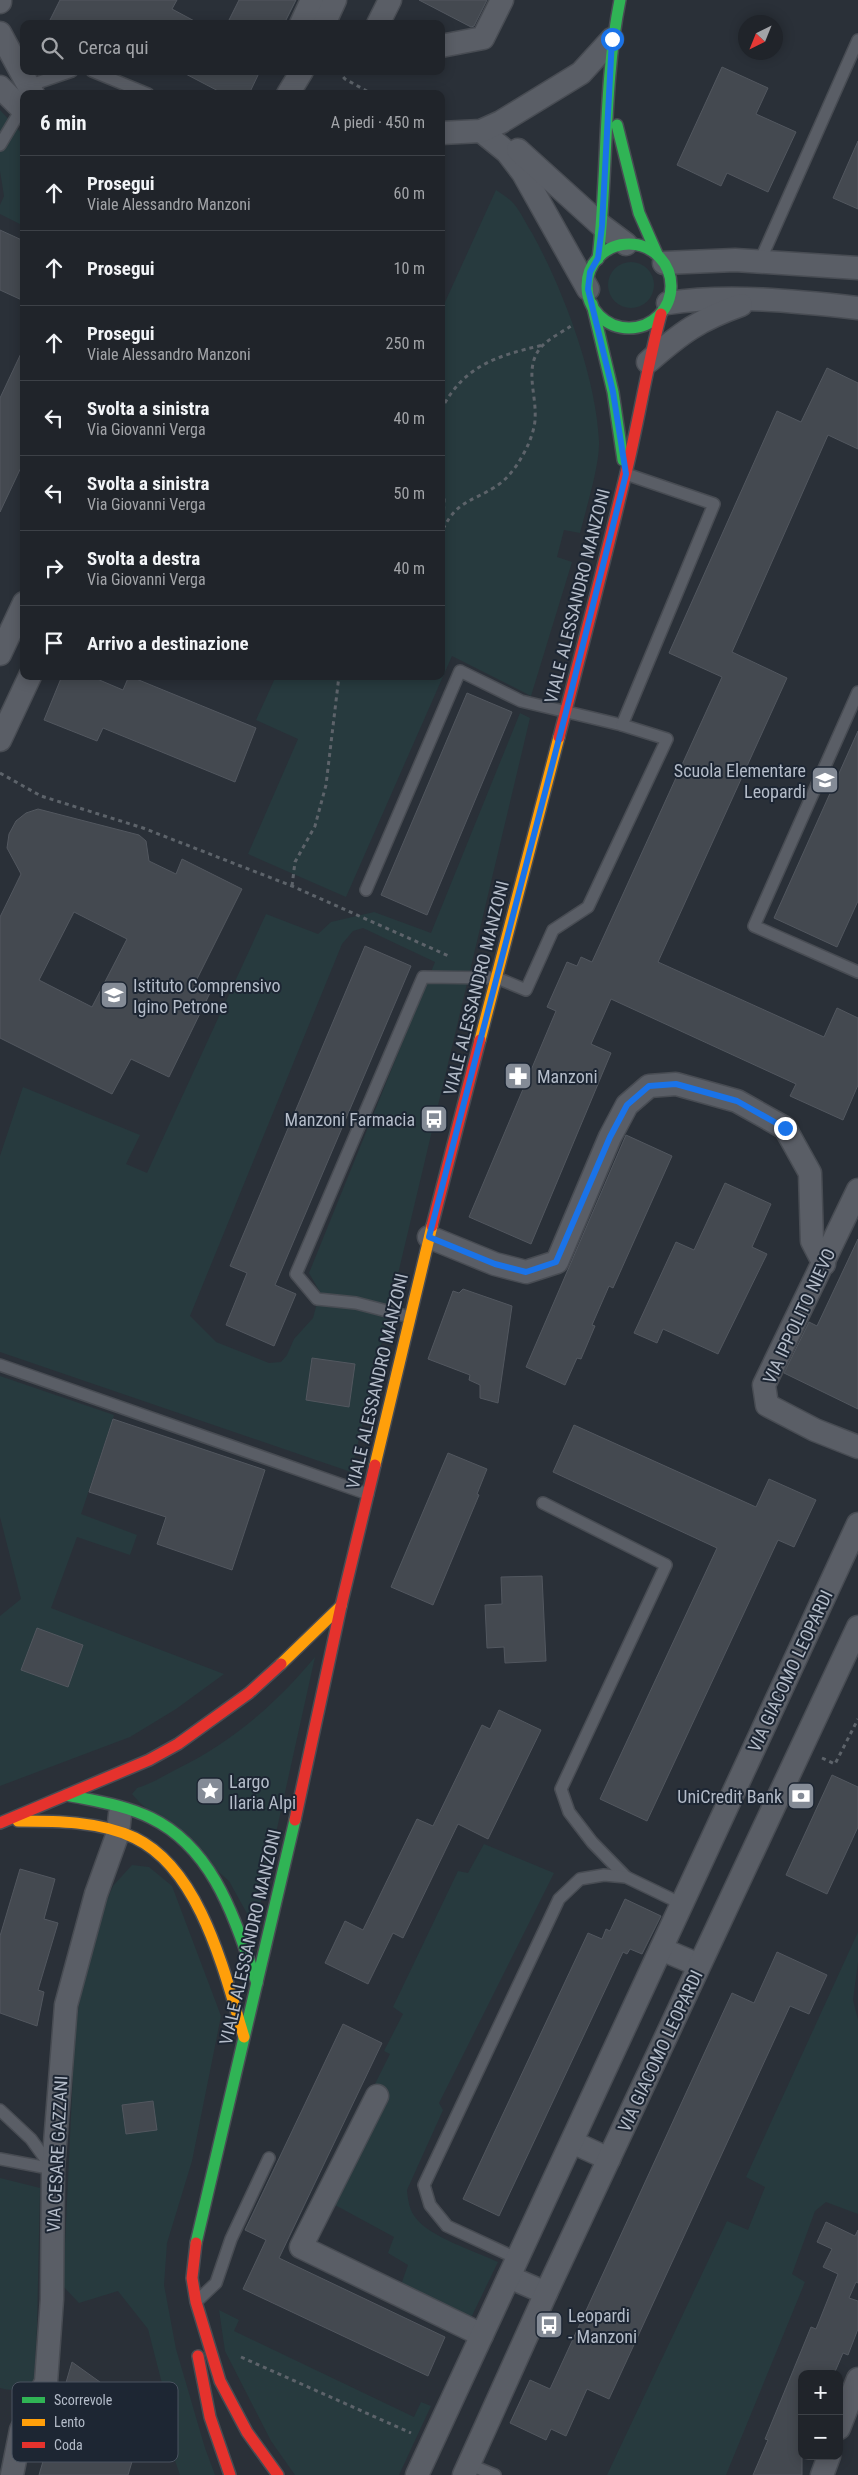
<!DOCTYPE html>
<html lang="it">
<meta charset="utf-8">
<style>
body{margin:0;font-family:"Roboto Condensed",sans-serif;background:#282c32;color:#f1f3f6}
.controls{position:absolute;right:15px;bottom:15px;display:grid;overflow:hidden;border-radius:10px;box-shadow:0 2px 12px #0003}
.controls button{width:45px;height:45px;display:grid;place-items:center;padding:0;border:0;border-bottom:1px solid #3d4147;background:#20242a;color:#f1f3f6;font:25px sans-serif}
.compass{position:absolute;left:738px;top:15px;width:45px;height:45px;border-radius:50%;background:#20242a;box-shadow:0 2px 12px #0003;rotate:223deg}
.stop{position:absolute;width:15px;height:15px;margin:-11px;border:4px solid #1a73e8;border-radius:50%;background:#fff}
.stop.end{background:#1a73e8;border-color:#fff;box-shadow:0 1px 5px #0008}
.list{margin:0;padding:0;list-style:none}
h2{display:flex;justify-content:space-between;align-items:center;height:65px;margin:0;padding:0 20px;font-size:21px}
h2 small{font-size:16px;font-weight:400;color:#a2a4a8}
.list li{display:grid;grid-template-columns:32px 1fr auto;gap:15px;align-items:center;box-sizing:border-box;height:75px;padding:0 20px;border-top:1px solid #3d4147}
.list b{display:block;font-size:19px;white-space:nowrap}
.list p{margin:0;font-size:16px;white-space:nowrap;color:#a2a4a8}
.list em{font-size:16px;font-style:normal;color:#a2a4a8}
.icon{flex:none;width:28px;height:28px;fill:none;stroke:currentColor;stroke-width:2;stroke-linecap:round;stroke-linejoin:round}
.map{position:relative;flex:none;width:858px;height:2475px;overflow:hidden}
.search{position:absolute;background:#20242a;box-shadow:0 2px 12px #0003;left:20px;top:20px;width:425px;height:55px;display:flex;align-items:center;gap:12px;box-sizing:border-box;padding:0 18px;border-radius:10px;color:#a2a4a8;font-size:19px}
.panel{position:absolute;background:#20242a;box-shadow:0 2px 12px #0003;left:20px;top:90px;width:425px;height:590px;border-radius:10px}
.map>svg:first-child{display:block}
.green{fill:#273a3e;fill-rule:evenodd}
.building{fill:#444950;stroke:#52575f;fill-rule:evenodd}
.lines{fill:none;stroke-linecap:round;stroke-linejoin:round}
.lane-casing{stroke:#484c53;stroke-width:14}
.street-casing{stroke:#484c53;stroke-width:25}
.fast-casing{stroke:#484c53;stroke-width:14}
.slow-casing{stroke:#484c53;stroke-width:14}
.jam-casing{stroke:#484c53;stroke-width:14}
.path{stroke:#5d636a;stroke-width:3;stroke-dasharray:4 4;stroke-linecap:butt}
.lane{stroke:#5a5e66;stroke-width:11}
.street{stroke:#5a5e66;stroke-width:22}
.fast{stroke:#30b455;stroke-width:11}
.slow{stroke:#ff9f0a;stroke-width:11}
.jam{stroke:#e5322d;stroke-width:11}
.route{stroke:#1a73e8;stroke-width:6}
.labels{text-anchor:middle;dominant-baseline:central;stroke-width:4;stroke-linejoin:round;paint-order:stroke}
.street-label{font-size:18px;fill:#b4bcc9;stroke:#1d2633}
.poi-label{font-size:18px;fill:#b4bcc9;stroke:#1d2633;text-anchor:start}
.key{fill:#1d2633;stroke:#4a5360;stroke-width:1}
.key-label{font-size:14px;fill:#b4bcc9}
</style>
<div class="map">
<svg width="858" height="2475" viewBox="0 0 858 2475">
<rect width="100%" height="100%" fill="#2a3038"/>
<!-- green -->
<g class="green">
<path d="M0,110l24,26v90l-24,-12v-9l4,-9 -4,-25z"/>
<path d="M496,190c6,4 13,8 18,14 7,8 12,20 18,29 31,56 64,143 67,208 1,23 -13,68 -19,92l-16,-3 -7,27 15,5 -41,134 -79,-40 -106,241 -98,-43 50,-115 -42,-19 20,-44h165v-365z"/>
<circle cx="631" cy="285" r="23"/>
<path d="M520,713l10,5 -179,754 -351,-120v-196l23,-69 117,48 -14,29 21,9 119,-259 52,20 13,-12 43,-10 57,21zM363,928l72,34 -126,311 11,19 -7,26 -19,21 -7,16 -6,7 -12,1 -53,-21 -26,-26 152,-372 11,-13z"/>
<path d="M0,1376l114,39 -33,99 56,21 -7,20 -53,-18 -26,71 173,66 -48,35 -46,28 -130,49v-170l21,-17 -21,-82z"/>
<path d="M315,1657l-60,271 -26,-47 -90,-79 -7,-8 5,-6c14,-4 26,-12 38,-18 57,-28 100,-65 140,-113z"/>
<path d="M484,1844l70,29 -115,230 4,7 -36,80c1,10 2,19 8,27 14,20 60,34 83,45l-29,60 -66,-35 -1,-5 6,-17 -20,-12 6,-16 -59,-32 53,-113 -13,-8 15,-30 -6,-3 19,-37 -10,-7 65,-136 10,2z"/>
<path d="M132,1865l17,2 23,19 49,130 -29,145 -25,82 -3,42 12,64 29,99 10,27h-35l-9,-26 5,-11 -28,-109 -30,-38 -39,12 -16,-17 12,-255 8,-51 17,-64 13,-30z"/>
<path d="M858,1932v30l-5,38 5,20v194l-32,-12 -11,9 -23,63 13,8 -79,193h-119l120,-254 21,9 17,-43 -19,-10z"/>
<path d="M0,2178l40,10 -3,139 -3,53c-11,10 -19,12 -34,8z"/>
<path d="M219,2310l20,10 -5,11 180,86 7,-15 10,4 -32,69h-104l-24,-34 -46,-90z"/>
</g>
<!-- building -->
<g class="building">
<path d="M60,0h117l-5,9 28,15h-152z"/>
<path d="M239,0h57l-12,24h-57z"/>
<path d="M419,0h68l-13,26 -3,1z"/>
<path d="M722,67l46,21 -12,26 40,18 -28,60 -41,-19 -6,13 -44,-21z"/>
<path d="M180,71h80l-11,23h-25z"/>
<path d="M858,141v68l-25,-11z"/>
<path d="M0,230l24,11v60l-24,-11z"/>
<path d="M24,347v114l-24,51v-114z"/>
<path d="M827,368l31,15v66l-30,-14 -96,217 55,26 -129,284 166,75 13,-29 21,10v67l-15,35 -53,-24 6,-12 -185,-85 -20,45 20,9 -80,191 -62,-27 87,-206 -9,-4 20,-45 10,4 4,-9 11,5 130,-285 -53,-24 108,-242 24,11z"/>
<path d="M62,676h28l33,14 6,-14 127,52 -21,54 -132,-54 -6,13 -53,-21z"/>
<path d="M467,693l45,19 -85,203 -46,-20z"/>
<path d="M858,731v170l-21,46 -63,-29z"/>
<path d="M38,809l101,26 7,6 3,20 27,13 6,-15 60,30 -46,92 15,10 -42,86 -38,-18 -19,35 -112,-56v-121l21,-43 -14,-26 2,-14 7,-13 10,-8zM74,912l53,27 -35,68 -53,-27z"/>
<path d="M365,946l46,20 -136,319 21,9 -22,52 -48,-21 21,-52 -17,-7z"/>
<path d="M626,1135l46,21 -59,132 -4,-2 -17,39 3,1 -14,33 -4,-1 -12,27 -39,-18z"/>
<path d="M725,1183l46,21 -19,43 15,7 -49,100 -55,-25 -6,14 -23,-10 42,-91 18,8z"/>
<path d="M858,1239v170l-74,-36 25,-51 8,4z"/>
<path d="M463,1289l49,17 -14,97 -18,-5v-13l-11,-5 1,-5 -42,-16 25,-68 6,2z"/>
<path d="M312,1358l43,6 -6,43 -43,-7z"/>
<path d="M113,1419l152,51 -33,100 -75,-26 9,-27 -77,-25z"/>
<path d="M574,1425l182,82 13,-28 47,21 -22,47 -16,-7 -131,281 -47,-22 117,-251 -164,-76z"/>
<path d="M448,1453l39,16 -10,25 2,1 -46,110 -42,-18z"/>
<path d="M542,1576l4,85 -41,2 -1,-16 -17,1 -2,-43 17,-1 -1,-27z"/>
<path d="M37,1628l46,17 -15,42 -47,-17z"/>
<path d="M499,1710l42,20 -53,109 -30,-15 -55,114 -10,-5 -25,51 -43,-21 20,-42 18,9 54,-111 16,7 49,-101 8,4z"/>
<path d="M832,1775l26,12v40l-31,67 -41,-19z"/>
<path d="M20,1869l35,10 -11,40 14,4 -20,67 6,2 -7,34 -37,-13v-77z"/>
<path d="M625,1899l36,17 -19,38 -12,-5 -3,5 -4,-2 -124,264 -36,-17 125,-266 14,6 4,-10 4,2z"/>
<path d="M777,1952l50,23 -18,39 -19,-8 -181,393 -22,-10 -21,47 -15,-7 -5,11 -36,-17 20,-43 20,9 182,-396 22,10z"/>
<path d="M343,2024l39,19 -103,215 166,79 -17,39 -185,-87 23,-49 -21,-10z"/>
<path d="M153,2101l4,29 -31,4 -4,-29z"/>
<path d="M826,2222l29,14 3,-6v53l-2,-1 -7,16 9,3v28l-10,26 -5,-2 -9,21h-32v101h-49l15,-35 -3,-1 46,-112 5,2 22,-55 -15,-7 9,-18 -15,-7z"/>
<path d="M72,2362l74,53 -18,60h-89z"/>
</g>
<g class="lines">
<!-- lane casing -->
<g class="lane-casing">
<g id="lane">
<path d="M92,71l56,23"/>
<path d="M28,86l44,-15"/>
<path d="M0,145l22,-37"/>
<path d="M760,261l98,-221"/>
<path d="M858,692l-104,234 104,46"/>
<path d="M366,890l94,-219 61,30 101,24"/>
<path d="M410,1317l-54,-14 -39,-4 -21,-25 127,-297 74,1 29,12 27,-60 35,-23 79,-168 -45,-14 92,-221 -88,-30"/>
<path d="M0,1365l368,129"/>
<path d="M543,1503l123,62 -105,224 8,23 23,30 34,35"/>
<path d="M0,2110l31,29 21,29"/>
<path d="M0,2159l53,10"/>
<path d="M518,2259l-71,-33 -17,-21 -6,-20 135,-286 21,-20 24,-4 22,2 56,27"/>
<path d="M197,2301l19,-18 15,-44 38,-81"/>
<path d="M468,2464l27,11"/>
</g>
</g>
<!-- street casing -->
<g class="street-casing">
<g id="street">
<path d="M0,2v-2"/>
<path d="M301,24l11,-24"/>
<path d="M324,24l11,-24"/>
<path d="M378,24l12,-24"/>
<path d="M0,33l33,61"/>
<path d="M441,46l42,-8 19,-38"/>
<path d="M0,87l24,24"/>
<path d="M288,94l14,-23"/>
<path d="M481,131l26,21 16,21 65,116"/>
<path d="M441,133l40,-2 20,-9 80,-49 31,-34"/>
<path d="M518,150l84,76 24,18"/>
<path d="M664,263l71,-3 123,8"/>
<path d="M668,303c61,-9 128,-2 190,5"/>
<path d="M648,362c34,-30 51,-42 93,-57"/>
<path d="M0,654l24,-51"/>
<path d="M0,740l30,-64"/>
<path d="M858,1190l-94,195 3,20 48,25 43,17"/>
<path d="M429,1237l66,27 31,8 31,-10 53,-125 17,-32 22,-19 27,-2 61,17 48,27 25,45 2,68 12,23"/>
<path d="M661,1949l38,16"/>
<path d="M377,2096l-76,151 181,88"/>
<path d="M572,2142l37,17"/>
<path d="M509,2277l37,16"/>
<path d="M839,2428l19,-49"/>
<path d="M12,2475l9,-45 25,-48 6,-83 1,-130 13,-164 30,-111 22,-61 2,-19"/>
<path d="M417,2475l441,-951"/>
<path d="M464,2475l82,-182 312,-666"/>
<path d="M822,2475l7,-19"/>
</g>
</g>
<!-- fast casing -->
<g class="fast-casing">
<g id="fast">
<path d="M617,125l22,88 18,41"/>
<circle cx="629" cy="286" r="42"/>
<path d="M598,259c10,-86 5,-174 22,-259"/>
<path d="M592,304l21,88 10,68"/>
<path d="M67,1795c28,6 58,10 84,23 64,31 84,103 106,165"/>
<path d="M196,2243l99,-423"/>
</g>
</g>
<!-- slow casing -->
<g class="slow-casing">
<g id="slow">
<path d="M480,1040l79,-303"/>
<path d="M375,1465l57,-239"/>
<path d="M281,1664l60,-58"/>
<path d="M18,1821c37,0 82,0 117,17 66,32 89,134 109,199"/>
</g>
</g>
<!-- jam casing -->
<g class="jam-casing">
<g id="jam">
<path d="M559,737c23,-88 46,-176 67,-264 13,-53 21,-107 35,-159"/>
<path d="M432,1226l48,-186"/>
<path d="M295,1820l46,-214 34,-141"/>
<path d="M0,1823l149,-63 29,-16 71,-51 32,-29"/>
<path d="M196,2243l-4,35 4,24 24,79 27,51 31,43"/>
<path d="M198,2356l12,61 20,58"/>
</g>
</g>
<!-- path -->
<g class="path">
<path d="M338,71l7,8 27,15"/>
<path d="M441,410c23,-45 56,-54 102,-65"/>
<path d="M441,491l3,7 -1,29"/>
<path d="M443,529c14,-28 28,-27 52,-42 15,-9 26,-27 33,-42 3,-7 7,-18 7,-26 2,-25 -12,-52 7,-73 8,-8 20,-14 29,-20"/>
<path d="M0,773l41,23 102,32 149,58 159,71"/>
<path d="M292,886l3,-24 20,-36 11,-41 13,-109"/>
<path d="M822,1758l13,6 23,-45"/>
<path d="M241,2357l170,76"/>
</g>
<!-- lane -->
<use href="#lane" class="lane"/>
<!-- street -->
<use href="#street" class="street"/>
<!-- fast -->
<use href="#fast" class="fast"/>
<!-- slow -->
<use href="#slow" class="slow"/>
<!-- jam -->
<use href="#jam" class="jam"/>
</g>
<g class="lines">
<!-- route -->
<path class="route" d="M612,39l-10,187 -4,32 -8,14 -2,17 25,103 13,82 -60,238 -137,525 66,27 31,8 30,-10 54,-125 17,-32 22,-19 27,-2 61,17 48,27"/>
</g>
<!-- icons -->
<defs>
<g id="school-square" transform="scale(1.4375)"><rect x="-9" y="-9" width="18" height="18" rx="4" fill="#848b96" stroke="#1d2633"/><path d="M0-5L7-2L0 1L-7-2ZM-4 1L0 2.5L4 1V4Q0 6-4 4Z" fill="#fff"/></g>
<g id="pharmacy-square" transform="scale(1.4375)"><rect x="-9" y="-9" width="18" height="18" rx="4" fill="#848b96" stroke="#1d2633"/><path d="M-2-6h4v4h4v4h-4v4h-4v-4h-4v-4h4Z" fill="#fff"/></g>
<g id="bus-square" transform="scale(1.4375)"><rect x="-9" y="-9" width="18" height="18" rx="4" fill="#848b96" stroke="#1d2633"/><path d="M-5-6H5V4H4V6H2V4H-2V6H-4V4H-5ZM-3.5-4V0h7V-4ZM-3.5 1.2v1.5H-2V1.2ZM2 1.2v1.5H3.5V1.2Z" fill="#fff"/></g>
<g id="sight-square" transform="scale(1.4375)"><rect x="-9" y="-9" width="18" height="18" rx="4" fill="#848b96" stroke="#1d2633"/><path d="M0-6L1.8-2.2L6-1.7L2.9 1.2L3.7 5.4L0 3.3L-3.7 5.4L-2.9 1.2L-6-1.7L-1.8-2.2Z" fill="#fff"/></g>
<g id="bank-square" transform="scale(1.4375)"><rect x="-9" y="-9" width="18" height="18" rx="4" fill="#848b96" stroke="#1d2633"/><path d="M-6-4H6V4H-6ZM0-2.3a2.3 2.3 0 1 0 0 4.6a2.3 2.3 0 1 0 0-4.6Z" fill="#fff"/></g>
</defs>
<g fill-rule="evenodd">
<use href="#school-square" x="825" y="780"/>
<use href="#school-square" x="114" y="995"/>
<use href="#pharmacy-square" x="518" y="1076"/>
<use href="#bus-square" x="434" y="1119"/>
<use href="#sight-square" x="210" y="1791"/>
<use href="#bank-square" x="801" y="1796"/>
<use href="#bus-square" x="549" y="2325"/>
</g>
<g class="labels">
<!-- street labels -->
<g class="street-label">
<text transform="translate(577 596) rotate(-76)">VIALE ALESSANDRO MANZONI</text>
<text transform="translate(476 988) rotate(-76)">VIALE ALESSANDRO MANZONI</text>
<text transform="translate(799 1316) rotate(-65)">VIA IPPOLITO NIEVO</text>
<text transform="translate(377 1381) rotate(-77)">VIALE ALESSANDRO MANZONI</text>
<text transform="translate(790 1671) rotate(-65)">VIA GIACOMO LEOPARDI</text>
<text transform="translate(250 1937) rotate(-77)">VIALE ALESSANDRO MANZONI</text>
<text transform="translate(660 2051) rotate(-65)">VIA GIACOMO LEOPARDI</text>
<text transform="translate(57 2154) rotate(-87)">VIA CESARE GAZZANI</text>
</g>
<!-- poi labels -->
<g class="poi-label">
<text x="806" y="770" text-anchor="end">Scuola Elementare<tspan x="806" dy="21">Leopardi</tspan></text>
<text x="133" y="985">Istituto Comprensivo<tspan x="133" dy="21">Igino Petrone</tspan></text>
<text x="537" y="1076">Manzoni</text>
<text x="415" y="1119" text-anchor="end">Manzoni Farmacia</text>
<text x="229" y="1781">Largo<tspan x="229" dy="21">Ilaria Alpi</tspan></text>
<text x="782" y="1796" text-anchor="end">UniCredit Bank</text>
<text x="568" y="2315">Leopardi<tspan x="568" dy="21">- Manzoni</tspan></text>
</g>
</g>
<!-- legend -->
<rect x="12" y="2382" width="166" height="80" rx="8" class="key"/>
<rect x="22" y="2397" width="23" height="6" fill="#30b455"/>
<rect x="22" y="2419" width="23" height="7" fill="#ff9f0a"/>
<rect x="22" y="2442" width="23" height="6" fill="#e5322d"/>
<g class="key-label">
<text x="54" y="2405">Scorrevole</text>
<text x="54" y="2427">Lento</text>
<text x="54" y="2450">Coda</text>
</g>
</svg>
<div class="controls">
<button>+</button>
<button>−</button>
</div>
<svg class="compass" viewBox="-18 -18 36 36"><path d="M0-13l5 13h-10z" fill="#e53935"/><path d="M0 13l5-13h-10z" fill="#a2a4a8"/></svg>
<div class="stop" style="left:612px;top:39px"></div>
<div class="stop end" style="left:785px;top:1128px"></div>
<div class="search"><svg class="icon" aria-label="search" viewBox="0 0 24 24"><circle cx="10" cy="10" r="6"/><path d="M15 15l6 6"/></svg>Cerca qui</div>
<section class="panel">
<h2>6 min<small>A piedi · 450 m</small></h2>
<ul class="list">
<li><svg class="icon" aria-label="ahead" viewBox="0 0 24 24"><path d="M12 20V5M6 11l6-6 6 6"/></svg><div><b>Prosegui</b><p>Viale Alessandro Manzoni</p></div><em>60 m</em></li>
<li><svg class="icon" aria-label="ahead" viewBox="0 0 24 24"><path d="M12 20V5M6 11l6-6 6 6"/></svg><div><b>Prosegui</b></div><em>10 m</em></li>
<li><svg class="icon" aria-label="ahead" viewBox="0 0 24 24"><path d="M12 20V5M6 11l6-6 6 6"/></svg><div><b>Prosegui</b><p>Viale Alessandro Manzoni</p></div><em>250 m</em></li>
<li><svg class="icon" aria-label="left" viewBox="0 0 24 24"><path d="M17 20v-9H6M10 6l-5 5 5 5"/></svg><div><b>Svolta a sinistra</b><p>Via Giovanni Verga</p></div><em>40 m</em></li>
<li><svg class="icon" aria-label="left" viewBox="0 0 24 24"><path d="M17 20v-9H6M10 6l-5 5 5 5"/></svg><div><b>Svolta a sinistra</b><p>Via Giovanni Verga</p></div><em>50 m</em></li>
<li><svg class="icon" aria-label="right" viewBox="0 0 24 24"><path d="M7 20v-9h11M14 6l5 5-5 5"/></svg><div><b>Svolta a destra</b><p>Via Giovanni Verga</p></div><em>40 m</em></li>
<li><svg class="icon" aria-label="arrive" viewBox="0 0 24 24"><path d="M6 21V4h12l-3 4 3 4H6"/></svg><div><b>Arrivo a destinazione</b></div></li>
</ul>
</section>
</div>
